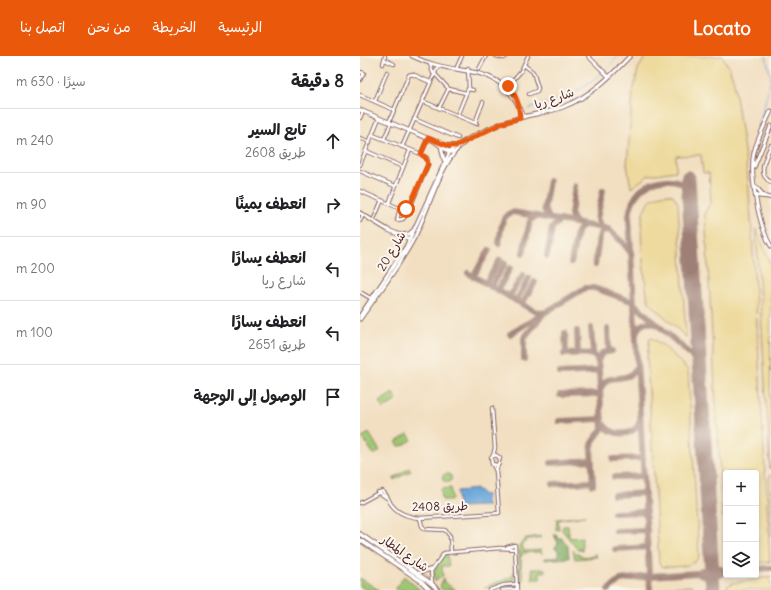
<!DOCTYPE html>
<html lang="ar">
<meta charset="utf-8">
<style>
body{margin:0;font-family:Delius,"Playpen Sans Arabic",sans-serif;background:#f6f6f6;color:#202124;direction:rtl}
.controls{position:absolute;right:12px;bottom:12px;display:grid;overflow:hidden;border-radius:4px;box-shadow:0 2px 6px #0003}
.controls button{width:36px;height:36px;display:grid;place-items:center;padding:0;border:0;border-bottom:1px solid #e0e0e0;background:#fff;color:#202124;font:20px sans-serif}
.stop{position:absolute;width:12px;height:12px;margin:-9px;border:3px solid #ea580c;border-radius:50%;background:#fff}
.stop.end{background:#ea580c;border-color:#fff;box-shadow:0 1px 4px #0008}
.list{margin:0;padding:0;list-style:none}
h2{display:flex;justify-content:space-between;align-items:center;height:52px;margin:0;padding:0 16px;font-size:17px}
h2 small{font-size:13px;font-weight:400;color:#757577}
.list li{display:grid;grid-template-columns:26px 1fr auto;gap:12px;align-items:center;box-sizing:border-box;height:64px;padding:0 16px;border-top:1px solid #e0e0e0}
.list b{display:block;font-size:15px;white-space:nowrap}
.list p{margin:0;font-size:13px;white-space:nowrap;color:#757577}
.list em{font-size:13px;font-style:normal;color:#757577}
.icon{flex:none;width:22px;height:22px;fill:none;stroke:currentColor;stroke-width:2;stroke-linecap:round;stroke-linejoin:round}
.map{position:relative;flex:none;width:411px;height:534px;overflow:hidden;direction:ltr}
header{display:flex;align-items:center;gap:24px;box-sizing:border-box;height:56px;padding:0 20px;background:#ea580c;color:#fff}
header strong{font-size:19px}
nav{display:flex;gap:22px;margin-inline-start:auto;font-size:14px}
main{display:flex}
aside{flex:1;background:#fff}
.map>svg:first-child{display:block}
.green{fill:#9fc773;stroke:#74734f}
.forest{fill:#7fac65;stroke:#646648}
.sand{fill:#eeda9e;stroke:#9c7c64}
.water{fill:#68a5d9;stroke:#596282}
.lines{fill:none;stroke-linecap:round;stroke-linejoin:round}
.stream{stroke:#68a5d9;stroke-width:1}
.taxiway{stroke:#9e7f76;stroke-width:6}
.runway{stroke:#9e7f76;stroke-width:15}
.minor-casing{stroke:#856260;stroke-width:4.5}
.tertiary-casing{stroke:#856260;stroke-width:5}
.secondary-casing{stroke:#856260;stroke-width:5}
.primary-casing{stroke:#856260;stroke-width:5.5}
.minor{stroke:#fff;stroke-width:2.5}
.tertiary{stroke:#fff;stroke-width:3}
.secondary{stroke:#fff;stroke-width:3}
.primary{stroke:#fff;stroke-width:3.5}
.route{stroke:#ea580c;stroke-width:5}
.labels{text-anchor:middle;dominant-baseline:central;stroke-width:4;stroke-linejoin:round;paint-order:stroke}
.street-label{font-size:12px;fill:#4a1f2b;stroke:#fbf7ec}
</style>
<header>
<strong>Locato</strong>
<nav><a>الرئيسية</a><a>الخريطة</a><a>من نحن</a><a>اتصل بنا</a></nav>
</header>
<main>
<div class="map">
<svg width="411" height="534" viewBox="0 0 411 534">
<rect width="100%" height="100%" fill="#fbf7ec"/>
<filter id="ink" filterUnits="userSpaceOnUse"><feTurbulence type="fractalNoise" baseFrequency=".025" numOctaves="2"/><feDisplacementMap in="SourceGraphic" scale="8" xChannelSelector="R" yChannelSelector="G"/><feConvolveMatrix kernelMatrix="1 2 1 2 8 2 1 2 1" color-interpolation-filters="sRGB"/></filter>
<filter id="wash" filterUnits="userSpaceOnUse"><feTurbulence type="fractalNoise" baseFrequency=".012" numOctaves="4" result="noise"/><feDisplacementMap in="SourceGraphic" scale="16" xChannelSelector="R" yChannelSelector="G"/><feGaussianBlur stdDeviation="0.9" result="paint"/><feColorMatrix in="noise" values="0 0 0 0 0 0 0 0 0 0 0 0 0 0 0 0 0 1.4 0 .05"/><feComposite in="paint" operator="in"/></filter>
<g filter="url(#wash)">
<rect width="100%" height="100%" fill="#f2dfc1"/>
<!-- green -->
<g class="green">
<path d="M33,337l4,7 -14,9 -4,-7z"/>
<path d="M9,377l11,18 -6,4 -12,-18z"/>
<path d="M48,378l4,6 -10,6h-3l-3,-4z"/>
<path d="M49,412l2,3 -17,9v-2z"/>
<circle cx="87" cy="422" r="4.5"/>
<path d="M91,432l1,12h-10l-1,-11z"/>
<path d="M225,460l-23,3 -4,2 1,8 -3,1 1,-11z"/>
<path d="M203,470h5l1,8 -2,-1 4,5 11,-1v13l-4,-2 5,3 -6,-2 -15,-19z"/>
<path d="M180,480v3l-1,-2 -3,1v2l-1,-2h-2l-1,2 -3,-2 -7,7 2,6 17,-1 1,4 -1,-2 -19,1v3h-3l2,2 -2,1 3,2 -2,2 2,1 -2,2h2l-2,1 2,2 1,11 -4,1v-36l7,-7z"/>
<path d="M213,494c5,7 13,7 21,6v-2h2l1,3 -22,2z"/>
<path d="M87,498l2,12h-7l1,11 -5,1 -3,4 -2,-9 10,-17z"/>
<path d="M185,513v3h-5v7h-9l2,-3h-2l2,-1 -2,-2 2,-1 -2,-3z"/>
<path d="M154,515v11l-30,6 29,-12z"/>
<path d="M44,520l16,14h-25z"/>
<path d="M0,522l19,12h-12l-7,-4z"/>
<path d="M83,523l1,3 12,8h-14l-2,-4z"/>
</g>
<!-- forest -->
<path class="forest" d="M194,479h3v3h5l6,8 1,12 -24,2v-2l13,-1v-8h-3v-2l3,-4z"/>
<!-- sand -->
<g class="sand">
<path d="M286,0h76l7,11 5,15 14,96 4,55 18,329 -14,1v-90h-30l-1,87 -20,-348 6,-10 -2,-29h-6l-2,-18 -25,1v15l-27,4 -18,13 -4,-24 6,-72 5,-23z"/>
<path d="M307,138l6,1 5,8 8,134 -37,-35 -2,-7c-2,-19 -11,-74 -1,-89 4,-8 12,-11 21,-12z"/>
<path d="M396,173l15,36 -1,204z"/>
<path d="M290,281l14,9 24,24 11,185c-4,14 -24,11 -36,12l-4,-4 -12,-206z"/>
<path d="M411,418v62l-3,-58z"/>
<path d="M410,521l1,13h-44v-4l6,-3z"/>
<path d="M332,530l5,4h-34l4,-3z"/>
</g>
<!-- water -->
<path class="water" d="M117,433l7,6 3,-1 -1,8 2,4 -30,1 -1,-16z"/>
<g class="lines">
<!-- stream -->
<g class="stream">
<path d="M406,0l5,22"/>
<path d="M168,53c41,-13 62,-19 90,-53"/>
<path d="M398,73l13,-50"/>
</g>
<!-- taxiway -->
<g class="taxiway">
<path d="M215,130l-4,28 1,5 5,4"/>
<path d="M189,162l-5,-9 5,-28"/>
<path d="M242,172l-5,-9 6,-29"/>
<path d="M139,188c2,-11 1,-30 14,-32l95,17 14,13 9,11"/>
<path d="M163,197l7,-32 6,-5"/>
<path d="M187,200l5,-28 8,-8"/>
<path d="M211,207l6,-31 6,-7"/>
<path d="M235,209l4,-28 3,-5 6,-2"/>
<path d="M108,217l66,38 10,2 -20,25v21"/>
<path d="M113,221l16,-27"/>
<path d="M125,228l15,-24"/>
<path d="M131,231l14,-24"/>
<path d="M138,234l12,-22"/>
<path d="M149,241l14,-22"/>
<path d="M156,245l13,-23"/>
<path d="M162,248l13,-22"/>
<path d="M231,272l2,24"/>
<path d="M248,273l1,22"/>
<path d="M217,275l1,22"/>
<path d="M205,277l1,20"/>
<path d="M276,277c3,-9 10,-12 19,-9"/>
<path d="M150,278l75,-46h9l37,13 59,53 6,9 4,11"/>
<path d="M204,298c38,-2 34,-1 36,35l7,-9c12,-4 25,1 30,-15"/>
<path d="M238,305l4,-8 10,-2"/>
<path d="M200,317l39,-2"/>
<path d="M200,339l40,-1"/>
<path d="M199,365l43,-2"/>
<path d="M242,366c8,15 32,16 38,-1"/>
<path d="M253,403l30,-1"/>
<path d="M191,407l40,-3"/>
<path d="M254,421l30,-1"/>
<path d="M193,428l40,-2"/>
<path d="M233,429l-2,-35 2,-9 9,-12 -2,-40"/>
<path d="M254,439l31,-2"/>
<path d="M254,457l32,-1"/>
<path d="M255,475l32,-1"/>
<path d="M255,493l33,-2"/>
<path d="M351,502l5,8 10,6"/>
<path d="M396,513l15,-1"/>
<path d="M338,517l10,-6 3,-9"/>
<path d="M353,531l5,-11 8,-4"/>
<path d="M248,534l12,-10 29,-4 49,-3 11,5 4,11"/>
<path d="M290,534l-21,-374c1,-9 4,-18 11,-25 13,-13 40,-17 49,1"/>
</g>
<!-- runway -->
<path class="runway" d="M328,122l25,412"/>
</g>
</g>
<g filter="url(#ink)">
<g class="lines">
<!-- minor casing -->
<g class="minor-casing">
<g id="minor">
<path d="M136,0l8,2 3,-2"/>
<path d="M228,0l21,21"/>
<path d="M25,4l9,4"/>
<path d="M23,8l2,-8"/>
<path d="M70,8l3,9"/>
<path d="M164,9l9,7 5,16 -1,3 -8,3"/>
<path d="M97,11l5,-11"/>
<path d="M108,12l1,20"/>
<path d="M119,13l7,-13"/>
<path d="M0,16l4,1 -4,7"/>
<path d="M74,17l15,16 17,4"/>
<path d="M148,30l13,-15 7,-15"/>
<path d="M0,39l34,15"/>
<path d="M15,45l12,-29"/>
<path d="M62,45l53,22"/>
<path d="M79,52l9,-18"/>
<path d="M97,60l11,-27 5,1"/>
<path d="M0,62l3,-7"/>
<path d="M54,63l44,19"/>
<path d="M29,66l20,-47 3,-1 18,8"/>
<path d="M117,68l-2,-1 8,-21"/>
<path d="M0,82l10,4"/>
<path d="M24,83l7,-16"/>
<path d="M411,89c-5,12 -15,30 0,37"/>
<path d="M42,91l36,-81"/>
<path d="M6,95l37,16"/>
<path d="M61,98l7,-16"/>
<path d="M0,109l19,-47"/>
<path d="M0,115l35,15"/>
<path d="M0,135l41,18 6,-1 4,-3 17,-41 -1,-6 -6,-4 -48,-19"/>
<path d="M396,138l15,4"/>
<path d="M397,140l8,1"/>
<path d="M29,147l21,-53"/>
<path d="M40,152l-3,12 6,-1 4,-5"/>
<path d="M0,165l3,-6"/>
<path d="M13,165l9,-21"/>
<path d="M0,236l12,7"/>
<path d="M132,352l3,40 -2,8"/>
<path d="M136,415l4,-13 -4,-3 -5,2 1,7 4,1 3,-1"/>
<path d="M18,436l9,6"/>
<path d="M0,447l22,-12c5,3 6,8 9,13 7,10 17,13 29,14l79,-5 -3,-42 -3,-6"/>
<path d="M60,462l2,8 3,3 20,1 5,6 1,15"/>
<path d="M147,491l8,-2 2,45"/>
<path d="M58,517l14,-4"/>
<path d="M72,527l-1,-12 13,-18 56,-5 15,1"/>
<path d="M130,534l14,-5 13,-1"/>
<path d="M142,534l15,-1"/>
</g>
</g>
<!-- tertiary casing -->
<g class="tertiary-casing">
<g id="tertiary">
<path d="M52,0c50,25 86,0 112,61"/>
<path d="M160,52v10"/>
<path d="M0,54l74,31 15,11h5"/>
<path d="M78,86l12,10"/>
</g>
</g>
<!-- secondary casing -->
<g class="secondary-casing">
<g id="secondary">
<path d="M411,55c-6,13 -13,27 -17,41 -5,22 5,75 17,94"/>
<path d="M83,89l11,1"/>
<path d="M81,90l3,14"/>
<path d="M394,111l17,-41"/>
<path d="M396,131l7,8"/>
<path d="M0,157l28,17 22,9"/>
<path d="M41,179l8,-1 5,-4"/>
<path d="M0,260l46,-69 44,-96c14,-12 47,-27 65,-32 16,-5 33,-6 48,-12 28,-11 47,-30 67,-51"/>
<path d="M0,263c18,-25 38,-51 53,-79 15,-26 27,-80 51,-97"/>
</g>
</g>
<!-- primary casing -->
<g class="primary-casing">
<g id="primary">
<path d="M0,478l72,50 6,6"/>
<path d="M0,484l61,41 9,9"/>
</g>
</g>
<!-- minor -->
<use href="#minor" class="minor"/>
<!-- tertiary -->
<use href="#tertiary" class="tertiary"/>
<!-- secondary -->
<use href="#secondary" class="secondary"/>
<!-- primary -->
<use href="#primary" class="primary"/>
</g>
</g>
<g class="lines" filter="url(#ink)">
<!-- route -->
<path class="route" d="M46,153l4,-4 18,-41 -2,-6 -5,-4 7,-16 20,8h8l46,-23 18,-5c-1,-14 -3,-22 -12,-32"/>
</g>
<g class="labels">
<!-- street labels -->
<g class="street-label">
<text transform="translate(194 42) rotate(-19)">شارع ريا</text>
<text transform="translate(31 195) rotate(-59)">شارع 20</text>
<text transform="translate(80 450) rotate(-1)">طريق 2408</text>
<text transform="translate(45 497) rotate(35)">شارع المطار</text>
</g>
</g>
</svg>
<div class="controls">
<button>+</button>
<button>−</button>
<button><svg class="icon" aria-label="layers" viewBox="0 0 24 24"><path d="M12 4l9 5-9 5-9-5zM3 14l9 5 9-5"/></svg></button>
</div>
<div class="stop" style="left:46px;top:153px"></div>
<div class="stop end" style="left:148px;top:30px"></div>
</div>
<aside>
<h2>8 دقيقة<small>سيرًا · 630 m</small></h2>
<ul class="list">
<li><svg class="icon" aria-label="ahead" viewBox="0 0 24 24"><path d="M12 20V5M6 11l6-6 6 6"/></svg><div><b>تابع السير</b><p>طريق 2608</p></div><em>240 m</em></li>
<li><svg class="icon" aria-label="right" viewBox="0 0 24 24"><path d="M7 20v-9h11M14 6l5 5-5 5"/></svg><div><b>انعطف يمينًا</b></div><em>90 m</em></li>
<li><svg class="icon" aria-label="left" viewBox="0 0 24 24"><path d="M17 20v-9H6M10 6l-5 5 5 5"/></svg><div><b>انعطف يسارًا</b><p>شارع ريا</p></div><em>200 m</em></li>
<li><svg class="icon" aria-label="left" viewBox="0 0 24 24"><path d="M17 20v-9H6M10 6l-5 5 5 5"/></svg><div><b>انعطف يسارًا</b><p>طريق 2651</p></div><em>100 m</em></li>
<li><svg class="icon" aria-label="arrive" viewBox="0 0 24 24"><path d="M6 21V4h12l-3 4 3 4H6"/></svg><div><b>الوصول إلى الوجهة</b></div></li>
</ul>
</aside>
</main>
